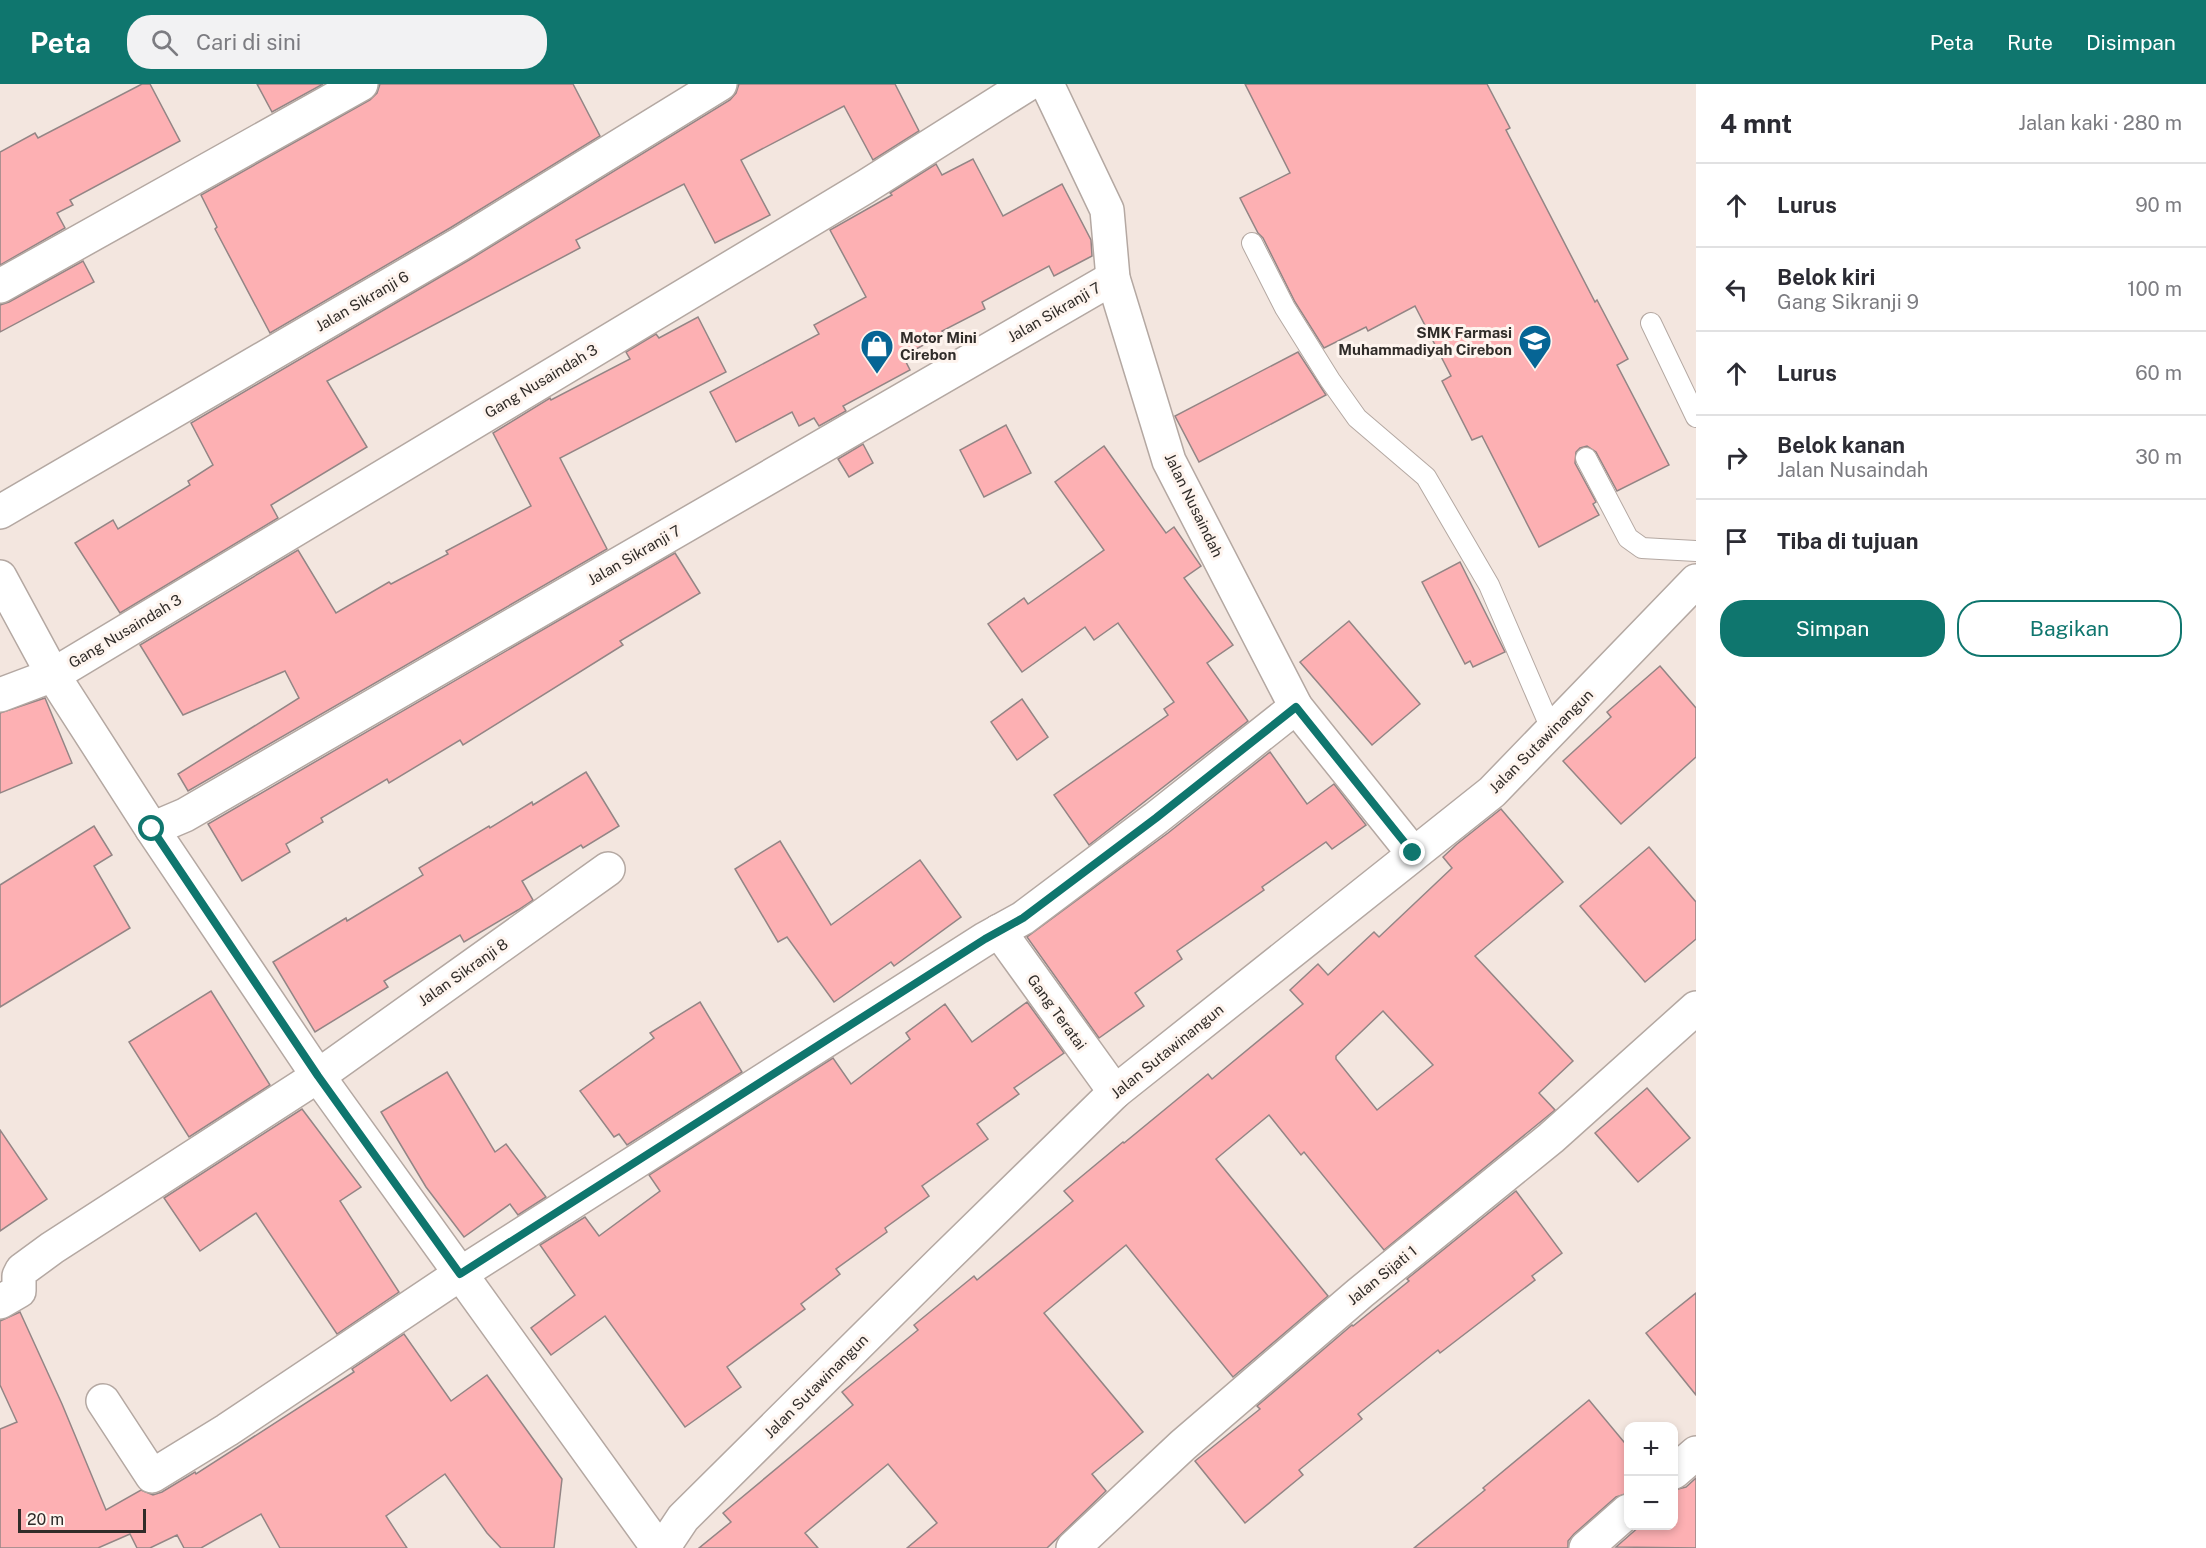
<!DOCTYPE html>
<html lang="id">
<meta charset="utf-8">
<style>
body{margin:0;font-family:"Public Sans",sans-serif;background:#f2f2f3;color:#2b2b33}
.controls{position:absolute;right:18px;bottom:18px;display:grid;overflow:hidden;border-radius:12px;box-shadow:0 3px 9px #0003}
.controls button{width:54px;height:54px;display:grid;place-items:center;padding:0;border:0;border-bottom:2px solid #e1e1e2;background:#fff;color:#2b2b33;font:30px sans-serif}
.scale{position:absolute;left:18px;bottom:15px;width:128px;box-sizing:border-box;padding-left:6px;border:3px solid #302c29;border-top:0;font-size:16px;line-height:21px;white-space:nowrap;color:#302c29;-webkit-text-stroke:4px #fef4ee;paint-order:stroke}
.stop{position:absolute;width:18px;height:18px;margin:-14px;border:4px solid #0f766e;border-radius:50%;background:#fff}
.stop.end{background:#0f766e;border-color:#fff;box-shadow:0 2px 6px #0008}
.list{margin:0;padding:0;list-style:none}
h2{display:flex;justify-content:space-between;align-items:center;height:78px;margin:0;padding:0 24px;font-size:26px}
h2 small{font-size:20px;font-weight:400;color:#7c7c81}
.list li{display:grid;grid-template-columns:39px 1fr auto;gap:18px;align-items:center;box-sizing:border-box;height:84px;padding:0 24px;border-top:2px solid #e1e1e2}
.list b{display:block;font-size:22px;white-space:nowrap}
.list p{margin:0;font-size:20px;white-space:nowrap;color:#7c7c81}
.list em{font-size:20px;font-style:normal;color:#7c7c81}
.actions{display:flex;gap:12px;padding:18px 24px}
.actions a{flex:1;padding:14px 0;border:2px solid #0f766e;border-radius:24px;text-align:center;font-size:21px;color:#0f766e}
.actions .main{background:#0f766e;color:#fff}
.icon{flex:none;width:33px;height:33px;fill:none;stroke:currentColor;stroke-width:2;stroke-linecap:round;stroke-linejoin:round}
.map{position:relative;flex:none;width:1696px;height:1464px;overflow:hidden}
header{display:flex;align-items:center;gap:36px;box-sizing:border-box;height:84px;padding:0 30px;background:#0f766e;color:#fff}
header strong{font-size:28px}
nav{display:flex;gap:33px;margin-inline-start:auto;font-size:21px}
.search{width:420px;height:54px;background:#f2f2f3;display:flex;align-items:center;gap:15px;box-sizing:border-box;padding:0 21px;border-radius:24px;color:#7c7c81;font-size:22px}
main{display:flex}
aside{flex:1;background:#fff}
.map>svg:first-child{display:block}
.building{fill:#fdb0b3;stroke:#938585;stroke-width:1.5;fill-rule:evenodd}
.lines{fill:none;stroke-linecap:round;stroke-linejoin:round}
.service-casing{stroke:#b4a8a2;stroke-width:22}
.minor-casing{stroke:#b4a8a2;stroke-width:36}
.service{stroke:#fff;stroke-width:20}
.minor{stroke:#fff;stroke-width:33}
.route{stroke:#0f766e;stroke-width:8}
.labels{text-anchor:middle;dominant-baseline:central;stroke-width:6;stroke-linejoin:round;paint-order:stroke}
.street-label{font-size:15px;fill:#302c29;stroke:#fef4ee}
.poi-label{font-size:15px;font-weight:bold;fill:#302c29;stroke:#fef4ee;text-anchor:end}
</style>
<header>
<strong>Peta</strong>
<div class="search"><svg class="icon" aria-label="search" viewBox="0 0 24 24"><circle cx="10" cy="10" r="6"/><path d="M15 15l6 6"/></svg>Cari di sini</div>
<nav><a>Peta</a><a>Rute</a><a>Disimpan</a></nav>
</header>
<main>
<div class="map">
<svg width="1696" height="1464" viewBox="0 0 1696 1464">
<rect width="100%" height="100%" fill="#f3e6df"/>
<!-- building -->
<g class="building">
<path d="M142,0h8l30,57 -110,59 3,5 -16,8 8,15 -65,37v-113l35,-19 3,5z"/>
<path d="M257,0h66l-51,28z"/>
<path d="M380,0h193l27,52 -150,92 -180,105 -55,-104 2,-2 -16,-32 169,-95 7,-7z"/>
<path d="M739,0h156l24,47 -46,29 -29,-54 -103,54 29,55 -55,28 -31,-59 -108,56 4,8 -253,133 40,66 -96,58 7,13 -158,95 -45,-70 38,-23 5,9 72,-44 -2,-4 25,-16 -22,-42 278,-163 261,-160 6,-7z"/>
<path d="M1245,0h242l23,44 -4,2 89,172 2,-2 31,59 -11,6 52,100 -52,26 -21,-39 -9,-6 -7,2 -4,4 -1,11 21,39 -3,2 6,11 -60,32 -57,-111 -10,4 -30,-59 9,-5 -36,-70 -47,25 -2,-4 -42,21 -29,-46 -32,-64 -5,-5 -18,-35 50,-25z"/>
<path d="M973,75l30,57 59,-32 29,56 1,16 -38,20 -5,-10 -67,36 3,7 -43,22 2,3 -41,22 7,14 -67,36 3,5 -27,15 -5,-8 -15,8 -7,-14 -56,30 -26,-50 109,-58 -5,-9 52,-28 -36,-67 62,-35 -2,-2 46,-29 6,11z"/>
<path d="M83,177l11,21 -94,50v-27l9,-3z"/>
<path d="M698,233l28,55 -166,86 47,91 -419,242 -10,-17 121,-76 -14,-27 -102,44 -43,-70 158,-95 38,63 53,-31 2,2 57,-30 -2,-3 85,-45 -38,-73 57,-35 1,2 79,-41 -4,-7 30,-18 3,4z"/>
<path d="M1298,268l28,43 -127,67 -24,-46z"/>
<path d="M1006,341l25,48 -47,24 -24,-47z"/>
<path d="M863,360l10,19 -24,14 -11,-18z"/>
<path d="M1104,362l62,87 8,-6 27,39 -17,12 49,67 -26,18 41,58 -159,124 -35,-50 114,-80 -4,-6 10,-7 -56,-79 -24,17 -9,-13 -63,45 -34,-48 36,-26 4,6 76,-54 -49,-68z"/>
<path d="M675,469l25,40 -80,48 3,4 -160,100 -3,-5 -71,43 -2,-4 -66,39 2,4 -37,22 4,8 -48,29 -34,-57z"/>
<path d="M1460,478l45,90 -32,15 -3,-6 -5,3 -43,-82z"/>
<path d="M1349,537l71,83 -48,41 -72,-83z"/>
<path d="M1660,582l36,42v49l-75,67 -58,-63 48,-44 -4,-5z"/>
<path d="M45,614l27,65 -72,30v-80z"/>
<path d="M1022,615l26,38 -31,23 -26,-38z"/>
<path d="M1270,668l37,52 27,-20 32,41 -34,24 -6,-7 -64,45 2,3 -87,61 5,8 -47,34 9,13 -45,32 -72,-101 141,-104z"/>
<path d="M586,688l33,54 -36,22 -2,-3 -59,36 11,19 -15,10 -54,32 -4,-7 -76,46 4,6 -73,45 -42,-70 73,-44 1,3 76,-46 -4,-7 70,-42 1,2 42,-26 1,3z"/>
<path d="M1501,725l62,73 -88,74 98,105 -34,32 16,17 -171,140 -80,-98 -3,3 -32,-40 -53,44 112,137 -95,81 -107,-132 -82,68 99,119 -51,42 14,17 -59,57h-140l30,-25 -49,-59 -83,69 13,15h-119l32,-26 -8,-9 130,-108 -11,-13 76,-62 -4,-5 60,-49 3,4 96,-79 -9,-10 59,-49 1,1 84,-69 4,5 91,-75 -13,-14 28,-26 10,11 46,-43 5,5 73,-69 -9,-11 14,-13zM1383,927l50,54 -56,45 -41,-51v-3z"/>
<path d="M94,742l18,29 -18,11 36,62 -130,79v-122z"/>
<path d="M780,757l51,84 89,-65 41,57 -67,49 -3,-4 -57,40 -47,-65 -9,5 -43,-73z"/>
<path d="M1649,763l47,55v37l-51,43 -65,-76z"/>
<path d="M211,907l59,94 -81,52 -60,-95z"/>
<path d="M700,918l42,70 -115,73 -8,-11 -5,3 -34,-46 74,-53 -4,-5z"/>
<path d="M1027,918l37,51 -50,35 5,6 -42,30 11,15 -66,47 7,10 -44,32 2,4 -51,37 4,5 -39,30 4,5 -78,58 14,20 -56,40 -80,-111 -54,39 -20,-27 44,-33 -35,-50 45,-28 14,19 61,-45 -11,-16 184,-117 18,26 59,-45 -4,-6 39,-29 27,38z"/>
<path d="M447,988l48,80 11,-8 40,53 -28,18 -8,-11 -46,33 -38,-50 -45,-75z"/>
<path d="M1647,1004l43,50 -52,44 -43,-49z"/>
<path d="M302,1025l59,78 -21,14 59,91 -62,42 -81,-121 -56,38 -36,-53z"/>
<path d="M0,1046l47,69 -47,32z"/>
<path d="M1516,1107l46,62 -30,23 3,4 -95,73 -2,-3 -80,64 4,5 -63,51 4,5 -58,48 -50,-62 65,-52 -3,-3 95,-81 1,1 56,-45 -2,-2z"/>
<path d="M1696,1209v102l-50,-62z"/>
<path d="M20,1228l42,92 44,106 35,-20 12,5 9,-3 33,-20 1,2 158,-102 -2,-3 52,-35 47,67 36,-26 75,104 -8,69h-53l-14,-15 -42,-59 -59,42 21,32h-127l-19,-34 -60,34h-17l-7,-13 -27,13h-13l-7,-14 -32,14h-98v-119l17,-7 -17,-37v-64z"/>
<path d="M1589,1316l40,48v45l-13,4 -42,37 -6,7v7h-154l71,-58 -2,-2z"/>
<path d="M1696,1394v70l-80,-1 24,-21h34v-36l12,-3z"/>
</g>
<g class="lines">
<!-- service casing -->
<g class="service-casing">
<g id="service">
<path d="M1252,159l33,65 45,72 27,38 69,59 63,108 63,146"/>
<path d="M1651,239l45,94"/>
<path d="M1586,374l42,80 14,10 54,3"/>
</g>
</g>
<!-- minor casing -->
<g class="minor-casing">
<g id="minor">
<path d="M1047,0l60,126 6,68 56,183 127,246 117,146"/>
<path d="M0,202l361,-202"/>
<path d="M0,428l460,-268 260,-160"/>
<path d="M0,493l53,98 99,154 166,247 340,472"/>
<path d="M0,611l53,-20 812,-488 163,-103"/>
<path d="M152,745l33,-14 928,-537"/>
<path d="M999,847l116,161"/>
<path d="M0,1218l19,-11v-15l3,-6 30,-22 266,-172 290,-207"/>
<path d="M103,1317l49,75 75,-46 233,-156 525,-335 38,-21 133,-100 140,-111"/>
<path d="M1674,1388l22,-19"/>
<path d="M663,1464l20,-30 258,-256 174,-170 377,-300 204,-211"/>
<path d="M1073,1464l110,-103 177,-152 191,-155 145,-130"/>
<path d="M1586,1464l42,-37"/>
</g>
</g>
<!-- service -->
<use href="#service" class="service"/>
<!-- minor -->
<use href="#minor" class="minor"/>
</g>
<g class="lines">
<!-- route -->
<path class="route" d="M152,745l166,247 142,198 525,-335 38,-21 133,-100 140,-111 117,146"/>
</g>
<!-- icons -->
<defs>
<g id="school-pin" transform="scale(1.725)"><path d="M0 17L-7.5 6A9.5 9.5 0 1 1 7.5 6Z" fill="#066595" stroke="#fef4ee"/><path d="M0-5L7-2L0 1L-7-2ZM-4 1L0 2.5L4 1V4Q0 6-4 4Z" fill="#fff"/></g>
<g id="shop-pin" transform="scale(1.725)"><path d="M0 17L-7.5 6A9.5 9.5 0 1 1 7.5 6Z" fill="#066595" stroke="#fef4ee"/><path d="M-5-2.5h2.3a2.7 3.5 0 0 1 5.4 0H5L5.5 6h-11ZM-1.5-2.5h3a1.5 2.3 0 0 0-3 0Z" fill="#fff"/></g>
</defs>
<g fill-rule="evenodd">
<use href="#school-pin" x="1535" y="257"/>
<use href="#shop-pin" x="877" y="262"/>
</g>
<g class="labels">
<!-- street labels -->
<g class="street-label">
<text transform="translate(362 217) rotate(-30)">Jalan Sikranji 6</text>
<text transform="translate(1054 228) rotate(-30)">Jalan Sikranji 7</text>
<text transform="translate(541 297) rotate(-31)">Gang Nusaindah 3</text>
<text transform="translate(1194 421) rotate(64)">Jalan Nusaindah</text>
<text transform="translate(634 471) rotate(-30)">Jalan Sikranji 7</text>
<text transform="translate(125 547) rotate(-31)">Gang Nusaindah 3</text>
<text transform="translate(1541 657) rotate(-45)">Jalan Sutawinangun</text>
<text transform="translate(463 888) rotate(-35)">Jalan Sikranji 8</text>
<text transform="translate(1057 928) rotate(54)">Gang Teratai</text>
<text transform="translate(1167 967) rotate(-39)">Jalan Sutawinangun</text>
<text transform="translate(1382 1191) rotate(-39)">Jalan Sijati 1</text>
<text transform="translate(816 1302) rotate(-45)">Jalan Sutawinangun</text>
</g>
<!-- poi labels -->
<g class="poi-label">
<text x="1512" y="248">SMK Farmasi<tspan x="1512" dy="17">Muhammadiyah Cirebon</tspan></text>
<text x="900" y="253" text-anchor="start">Motor Mini<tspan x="900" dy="17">Cirebon</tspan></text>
</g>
</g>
</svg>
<div class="controls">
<button>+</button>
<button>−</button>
</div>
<div class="scale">20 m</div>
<div class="stop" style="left:152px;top:745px"></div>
<div class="stop end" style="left:1413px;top:769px"></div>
</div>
<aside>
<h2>4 mnt<small>Jalan kaki · 280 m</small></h2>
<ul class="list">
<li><svg class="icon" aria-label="ahead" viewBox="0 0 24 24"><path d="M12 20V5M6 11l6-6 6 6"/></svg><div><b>Lurus</b></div><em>90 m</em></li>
<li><svg class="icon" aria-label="left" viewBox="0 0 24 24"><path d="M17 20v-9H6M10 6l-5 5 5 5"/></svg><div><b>Belok kiri</b><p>Gang Sikranji 9</p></div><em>100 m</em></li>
<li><svg class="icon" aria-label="ahead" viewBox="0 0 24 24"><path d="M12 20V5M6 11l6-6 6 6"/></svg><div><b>Lurus</b></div><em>60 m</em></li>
<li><svg class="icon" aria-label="right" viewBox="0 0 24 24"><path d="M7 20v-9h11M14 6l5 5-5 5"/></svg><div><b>Belok kanan</b><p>Jalan Nusaindah</p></div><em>30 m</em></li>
<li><svg class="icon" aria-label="arrive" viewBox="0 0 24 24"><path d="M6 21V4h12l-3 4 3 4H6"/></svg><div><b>Tiba di tujuan</b></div></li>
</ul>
<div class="actions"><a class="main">Simpan</a><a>Bagikan</a></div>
</aside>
</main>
